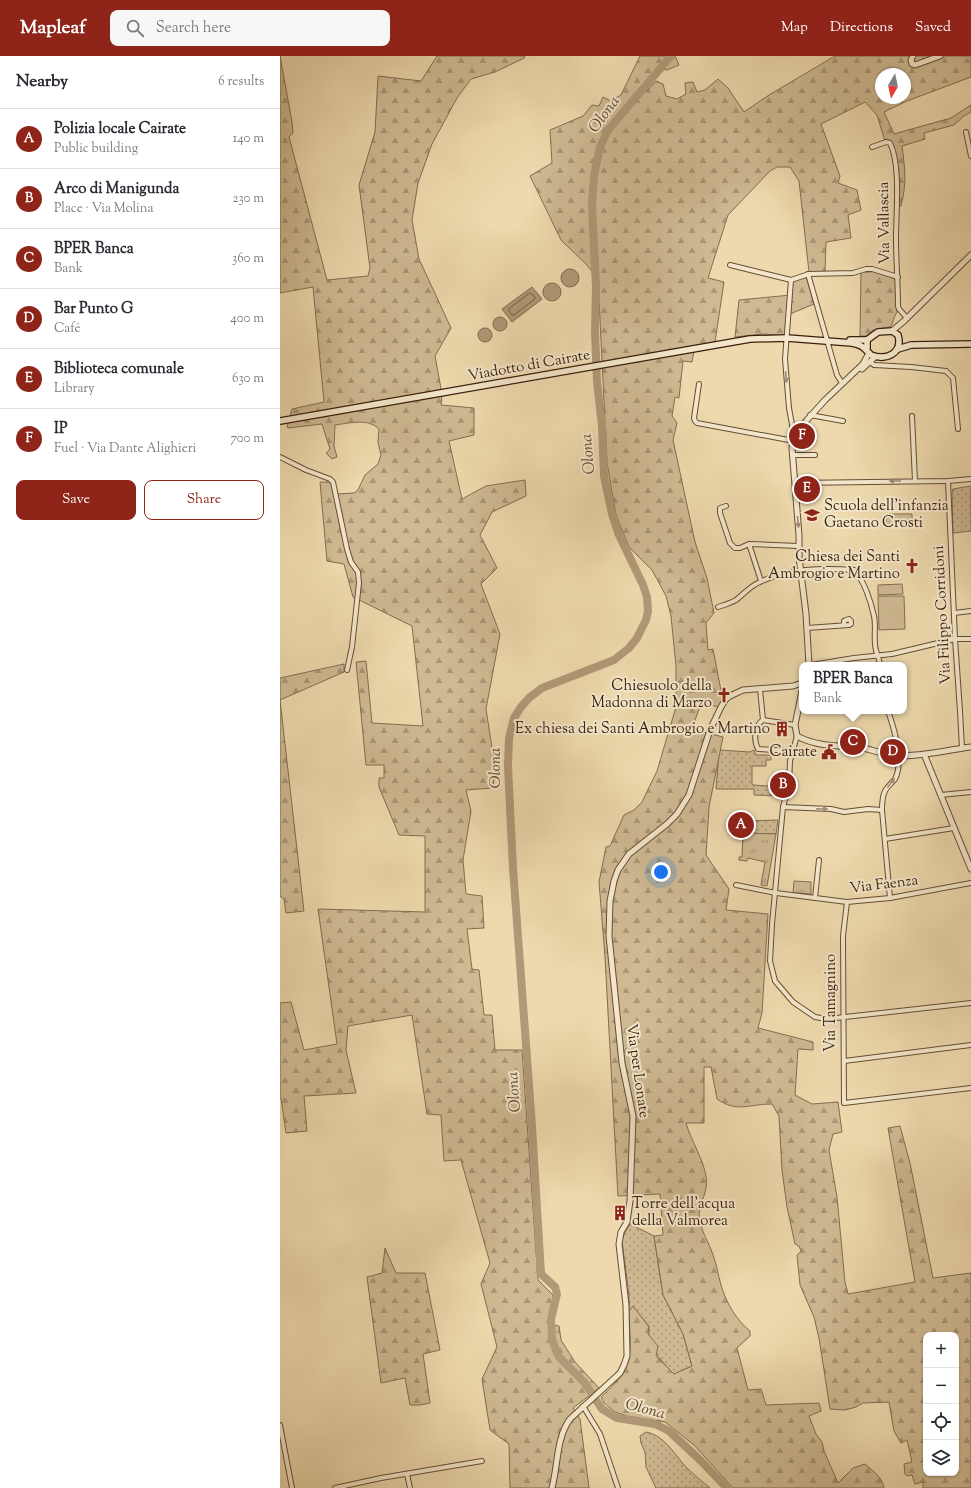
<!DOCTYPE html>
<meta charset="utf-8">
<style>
body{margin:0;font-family:"Sorts Mill Goudy",serif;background:#f7f7f7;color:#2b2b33}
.controls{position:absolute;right:12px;bottom:12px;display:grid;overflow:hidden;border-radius:8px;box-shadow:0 1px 3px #0004}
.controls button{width:36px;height:36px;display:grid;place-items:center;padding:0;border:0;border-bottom:1px solid #e1e1e2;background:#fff;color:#2b2b33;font:20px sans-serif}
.compass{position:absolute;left:595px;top:12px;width:36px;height:36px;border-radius:50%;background:#fff;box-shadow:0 1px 3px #0004;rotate:189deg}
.you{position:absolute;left:381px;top:816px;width:14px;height:14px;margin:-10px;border:3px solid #fff;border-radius:50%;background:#1a73e8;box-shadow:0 0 0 6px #1a73e833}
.badge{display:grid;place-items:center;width:26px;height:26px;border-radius:50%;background:#8f2418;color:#fff;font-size:13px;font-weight:700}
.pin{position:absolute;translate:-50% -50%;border:2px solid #fff;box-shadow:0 1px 4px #0006}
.popup{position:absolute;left:519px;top:606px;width:108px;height:52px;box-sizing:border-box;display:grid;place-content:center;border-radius:8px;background:#fff;filter:drop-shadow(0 1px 3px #0005);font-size:13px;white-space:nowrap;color:#7c7c81}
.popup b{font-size:15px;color:#2b2b33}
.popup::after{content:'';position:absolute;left:50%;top:100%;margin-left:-8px;border:8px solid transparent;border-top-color:#fff}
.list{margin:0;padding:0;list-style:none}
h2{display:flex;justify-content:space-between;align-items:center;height:52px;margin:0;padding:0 16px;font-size:17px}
h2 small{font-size:13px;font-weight:400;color:#7c7c81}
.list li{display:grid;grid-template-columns:26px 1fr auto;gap:12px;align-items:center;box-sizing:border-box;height:60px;padding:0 16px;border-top:1px solid #e1e1e2}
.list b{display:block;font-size:15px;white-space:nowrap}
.list p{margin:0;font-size:13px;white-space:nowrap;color:#7c7c81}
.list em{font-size:13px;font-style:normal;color:#7c7c81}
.actions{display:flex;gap:8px;padding:12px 16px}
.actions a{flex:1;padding:9px 0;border:1px solid #8f2418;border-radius:8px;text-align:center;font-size:14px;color:#8f2418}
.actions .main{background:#8f2418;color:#fff}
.icon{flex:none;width:22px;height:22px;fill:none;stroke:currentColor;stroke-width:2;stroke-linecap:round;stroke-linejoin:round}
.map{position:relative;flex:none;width:691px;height:1432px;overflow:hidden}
header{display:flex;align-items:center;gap:24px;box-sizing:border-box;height:56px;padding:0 20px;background:#8f2418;color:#fff}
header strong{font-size:19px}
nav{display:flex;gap:22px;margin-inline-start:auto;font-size:14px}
.search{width:280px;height:36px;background:#f7f7f7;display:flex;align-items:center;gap:10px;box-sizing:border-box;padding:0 14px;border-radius:8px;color:#7c7c81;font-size:15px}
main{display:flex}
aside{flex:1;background:#fff}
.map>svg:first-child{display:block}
.grass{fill:url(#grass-dots);stroke:#846c50}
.forest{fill:url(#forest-firs);stroke:#846c50;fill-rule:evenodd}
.park{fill:url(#park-tufts);stroke:#846c50}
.pitch{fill:#ceb992;stroke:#846c50}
.water{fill:#b09977;stroke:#80684d}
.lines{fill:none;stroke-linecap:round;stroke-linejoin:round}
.shore{stroke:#745c42;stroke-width:1}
.river{stroke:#b09977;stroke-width:8}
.minor-casing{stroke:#664d35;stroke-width:6}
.tertiary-casing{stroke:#664d35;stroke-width:7}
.secondary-casing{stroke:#391e0d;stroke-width:8}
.minor{stroke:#f3e6ca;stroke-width:4}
.tertiary{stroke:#f3e6ca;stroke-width:5}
.secondary{stroke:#f3e6ca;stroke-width:5.5}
.oneway{fill:#9f8c75}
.labels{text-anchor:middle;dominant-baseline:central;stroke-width:4;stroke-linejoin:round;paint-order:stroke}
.street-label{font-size:15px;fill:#391e0d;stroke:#f3e6ca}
.poi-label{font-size:15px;fill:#391e0d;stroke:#f3e6ca;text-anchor:end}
.water-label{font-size:16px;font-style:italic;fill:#634932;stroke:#f3e6ca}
</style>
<header>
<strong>Mapleaf</strong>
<div class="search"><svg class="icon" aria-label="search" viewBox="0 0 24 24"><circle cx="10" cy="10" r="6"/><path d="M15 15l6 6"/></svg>Search here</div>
<nav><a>Map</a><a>Directions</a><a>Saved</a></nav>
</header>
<main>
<aside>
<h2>Nearby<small>6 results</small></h2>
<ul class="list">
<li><span class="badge">A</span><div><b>Polizia locale Cairate</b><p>Public building</p></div><em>140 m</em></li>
<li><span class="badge">B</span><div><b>Arco di Manigunda</b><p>Place · Via Molina</p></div><em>230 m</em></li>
<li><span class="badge">C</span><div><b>BPER Banca</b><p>Bank</p></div><em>360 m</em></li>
<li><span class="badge">D</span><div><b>Bar Punto G</b><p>Café</p></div><em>400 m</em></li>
<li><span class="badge">E</span><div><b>Biblioteca comunale</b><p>Library</p></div><em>630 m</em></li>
<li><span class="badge">F</span><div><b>IP</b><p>Fuel · Via Dante Alighieri</p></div><em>700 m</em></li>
</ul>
<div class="actions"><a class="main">Save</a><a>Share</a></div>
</aside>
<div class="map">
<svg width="691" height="1432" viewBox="0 0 691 1432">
<defs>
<pattern id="grass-dots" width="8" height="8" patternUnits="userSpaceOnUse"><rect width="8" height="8" fill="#ceb992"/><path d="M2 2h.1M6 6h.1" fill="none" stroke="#a89676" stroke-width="1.8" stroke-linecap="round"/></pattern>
<pattern id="forest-firs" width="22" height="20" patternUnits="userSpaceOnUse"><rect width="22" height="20" fill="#ceb992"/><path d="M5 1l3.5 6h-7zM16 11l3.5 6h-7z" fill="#a89676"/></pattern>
<pattern id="park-tufts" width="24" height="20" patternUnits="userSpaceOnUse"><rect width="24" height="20" fill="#ceb992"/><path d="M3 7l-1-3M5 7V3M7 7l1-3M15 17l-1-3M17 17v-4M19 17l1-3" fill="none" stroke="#a89676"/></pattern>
</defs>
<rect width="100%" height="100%" fill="#edd9ad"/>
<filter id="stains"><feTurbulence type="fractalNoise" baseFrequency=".005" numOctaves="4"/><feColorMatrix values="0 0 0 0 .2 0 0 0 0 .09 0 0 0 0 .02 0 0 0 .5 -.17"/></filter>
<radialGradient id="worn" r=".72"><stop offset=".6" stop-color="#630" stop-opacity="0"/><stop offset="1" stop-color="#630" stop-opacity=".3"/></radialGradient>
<!-- grass -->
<g class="grass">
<path d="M691,430v45l-18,2 -1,-40 1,-4z"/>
<path d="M439,694l31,2 4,-2 2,5h15v5h-5v6h-14v18l1,1 27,2v9l-26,-1v-6h-38z"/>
<path d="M498,764l-2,14 -33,-1v-3l3,-1 1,-8z"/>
<path d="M350,1168l24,12 9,59 20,39 9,32 -18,8c-13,-13 -27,-27 -25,-48l-16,-19 -4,4v-16l-7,-54 3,-9z"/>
<path d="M366,1376c20,4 29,24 42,37 7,7 15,13 22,19h-54l-10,-21 -1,-15 -4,-9 -1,-7z"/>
</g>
<!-- forest -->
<g class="forest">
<path d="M0,0l12,66 1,11 -4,4 38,143 41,-4 2,-8 -11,-83 16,-53 3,-56 43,5 16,-25h88l-1,2 -29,14 -24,7 -14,19 -25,46 -14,39 -6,37 7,39 32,69 -16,28 7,38 -1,11 33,3v27l-25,6 13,58 24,-13 39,-6 1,16 -34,16 -12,23 17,33 -16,16 19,50 -14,75 9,58 -2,21 -27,2 5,21 -8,49 3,34 16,2 2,32 -17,1 5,40 7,1 5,45h8l3,35h27l16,230 15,15 -3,29 9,2 2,14 14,22 24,26 -26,20 7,11 9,69h-79l-1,-44 -19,-14 -8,-51 15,-32 -16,-63 9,-21 -29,-103 -17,1 -3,-46 -14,-1 -15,-99 -64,11 -2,24 10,43 -52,3 3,35 -21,2 -5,-35h-1v-95l11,-1 13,48 33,-6 -19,-135 107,3v-76l-26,-1 -20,-48v-9h5v-13h-18l-10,-103 10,-1 6,62 51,3 -11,-100 -59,-29 -9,-33 -17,-3 -7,-79h11l5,12 18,-1 4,-3 7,-15 13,-11 3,-9 -3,-13 1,-13c-11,-11 -29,-6 -44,-4l-1,21 3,11 -5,2 -6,-6 4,-4 -8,-25 -34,4 -1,-1 5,-18 32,-7 -11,-115 -33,6z"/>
<path d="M360,0h35l4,9 -12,5 -9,-2 -10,10 -1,13 9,-10 7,3 3,12 11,3 9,-5 -1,-11 8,-1 4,10 8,-2 13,-11 10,9 16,24 25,-17 66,-39h136v21l-64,24 -23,11 10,22 57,-16 20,-13v7l-7,4 -10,9 -30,8 1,6 -23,7c3,24 5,36 -1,60l-4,-1 -3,-56 -9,-8 -8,-26 -12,-13 -44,22 19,52 -2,7 19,7 4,20 -13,5 3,23 -25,4 -1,31 -16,-1 -10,-91 -9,-14h-13l-7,4 -42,44 -20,63 16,4 -9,60 -20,4 -3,16 -9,-1 -4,37 -4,-1 -3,19 5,7 -4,17 22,102 12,36 7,35 -8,10 2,27 5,-1 10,52 -4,6 -18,-4 -9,26 31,8 -14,70 -3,48 23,34 -3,21 42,4 -6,99 -4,15 55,14v8l-15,-1 -3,46 17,9 26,-2 4,30 -9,2 -4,16 8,47 8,85 3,12 67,-12 -27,-154 12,-2 10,37 23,115 38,-5v215h-48v-6l-8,2 -3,-9 -5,1 -2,-2 -1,-10 8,-2 -5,-22 -6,3 -7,-12 -5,-29 -26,1 -7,4 -11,3 -15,-1 -11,-71 -5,-21 -14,-32 -3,-30 4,-4 -2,-5 -4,-2 -8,-37 -5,-37 -3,-54 -7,-12c-23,0 -35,9 -55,-5l-6,-32h-7v56h-18c5,18 18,37 20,54 3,15 -7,25 -7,38 1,15 10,27 14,40 4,10 5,20 8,30 5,17 15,35 29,46v5l-13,12 11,42 13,-1 5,16 53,-2 2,8 -12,5 7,18 6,8 2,9 14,32 15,-15 12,-4c8,7 17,13 19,24h-151l-39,-43 -29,-23 -38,-6 -12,-4 -11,-9 -3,-6c36,-32 29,-42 28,-86l4,-5 16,21 -1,7 10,12 -2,10 18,18 18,-8 -9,-32 -20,-39 -9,-59 9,-1 -3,-41 -42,2 -13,-239 -6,-75 7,-35 4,-1 14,-31 10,-5 8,-8 15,-31 19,-64v-41l-5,-50 -5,-20 -14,-26 -23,-23 -13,-32 -9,-52 -9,-184 -11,-14 -26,-25 -31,-64 22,-13 -2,-33 33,-14 9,-11 7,1 4,-9 8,4 10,-6zM601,18h24v24h-24zM646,1279h30v138h-30z"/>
<path d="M591,215l20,6 5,3 1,32c-4,5 -3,11 -7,15l-17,3 -7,6h-6l1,-64z"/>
<path d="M526,220l8,28 -24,10 -1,22 -26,-2 -28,3 4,-37 52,-5 1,-14z"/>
<path d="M64,608v8l-64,28 24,211 -18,2 -2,-14 -4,-3v-218z"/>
<path d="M105,1192l11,25h29l15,77 -17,4 7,49 -10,2h-10l-5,-27 -24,5 -14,-106 15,-4z"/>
</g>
<!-- park -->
<g class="park">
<path d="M463,777l33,1 -9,52 -6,-1 4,-23 -17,-4 -1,3 -8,-1v-3h3z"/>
<path d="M514,825l17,1v12l-18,-1z"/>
</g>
<!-- pitch -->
<g class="pitch">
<path d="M606,458h26v11l-26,1z"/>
<path d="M622,528l1,10 -25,1v-10z"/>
<path d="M598,540h26l1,33 -26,1z"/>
</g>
<!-- water -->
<g class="water">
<circle cx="290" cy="222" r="9"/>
<circle cx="272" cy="236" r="9"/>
<path d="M252,231l10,12 -30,23 -10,-13z"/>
<circle cx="220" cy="268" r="7"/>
<circle cx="205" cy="279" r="7"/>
</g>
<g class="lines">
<!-- shore -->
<path class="shore" d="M250,237l5,4v2l-21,16h-2l-3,-4v-2z"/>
<!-- river -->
<path class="river" d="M391,0l-63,74 -8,17 -6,29 -2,28 4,83 -1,45 2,50 5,44 2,50 8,38 7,21 24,50 4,12 1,14 -2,9 -9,18 -8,10 -15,12 -72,28 -13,10 -8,9 -7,11 -5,20 -1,28 5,102 19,258 9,148 14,13 2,7 -6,25 1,20 4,12 3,6 25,25 18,27 15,9 38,6 14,7 31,29 27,28"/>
<!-- minor casing -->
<g class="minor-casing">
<g id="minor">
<path d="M686,76l5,24"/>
<path d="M592,91l14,-5 4,1c11,22 6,70 6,95 0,23 2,46 2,68l1,3 8,9"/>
<path d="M450,209l61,15 18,-6 44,-1 13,-4h6l26,8"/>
<path d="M528,218l29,101 5,8"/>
<path d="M511,224l-6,79 4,49 4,22 3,4"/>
<path d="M590,306l4,3 37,2 35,4 7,7 5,51"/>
<path d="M419,328l-5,34 1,3 2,2 97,18"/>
<path d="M530,359l33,6"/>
<path d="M632,360l3,65"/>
<path d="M512,399h23"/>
<path d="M0,401l26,13 24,9 3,3 14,67 4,13 7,10 1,11 -7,64 -5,23"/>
<path d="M668,425l7,158 5,72 2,37"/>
<path d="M515,427l153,-2 23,-2"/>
<path d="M446,450l-6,2v5l10,30 5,5h5l9,-4"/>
<path d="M481,525l-12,-37 49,2"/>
<path d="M438,551c6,-2 13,-4 18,-7 8,-6 14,-14 24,-18 28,-14 63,-14 94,-12 10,10 17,32 20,46 2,9 0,19 1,28 0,7 4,13 5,21"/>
<path d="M674,557l17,-2"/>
<path d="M527,572l42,-3 2,-1v-3l-2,-2 -3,1 -2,1v4"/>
<path d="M531,609l43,-7 38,-4 63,-15h16"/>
<path d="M480,633l3,31"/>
<path d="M608,655c6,17 16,51 7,68 -3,4 -8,8 -10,12 -3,6 -3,13 -3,19l8,88"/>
<path d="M483,664c-8,5 -10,20 -5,29l35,2"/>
<path d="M483,664l32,5"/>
<path d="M517,680l-7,25 -1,23 -6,23 -11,117 -2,37 5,20 18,21 22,15 12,2 144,-16"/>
<path d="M661,739l30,-3"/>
<path d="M503,751l48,2 13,3 24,-3 14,1"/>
<path d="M605,783l69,-11"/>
<path d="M456,829l40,8 71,9 43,-4 81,-15"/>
<path d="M535,842l4,-38"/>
<path d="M567,846l-4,34 1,167 127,-15"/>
<path d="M564,1005l127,-16"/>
<path d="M303,1350l17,28 18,54"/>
<path d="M0,1369l12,63"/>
<path d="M127,1418l3,14"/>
<path d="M55,1432l46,-10 101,-17"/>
</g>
</g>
<!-- tertiary casing -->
<g class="tertiary-casing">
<g id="tertiary">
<path d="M633,0l-2,4 1,4 3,1 25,-9"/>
<path d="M612,275l12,-10 67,-66"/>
<path d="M582,313l13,-12"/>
<path d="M529,609l-3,-51 -7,-57v-22l-7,-87 4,-14 11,-14 18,-20 38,-36 6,-11"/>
<path d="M522,635l-7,34 2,11c18,10 39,10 60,11 12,1 23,7 35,8 26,3 53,-5 79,-8"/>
<path d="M644,698l47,115"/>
<path d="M272,1432c6,-22 4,-50 18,-69l50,-46 4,-8 3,-9 -1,-51 -7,-61 2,-12 6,-10 3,-21 3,-85 -11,-53 -13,-127 1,-35 4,-20 4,-11 11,-16 38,-30 10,-10 12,-19 21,-65 11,-23 5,-8 4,-3 13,-6 50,-4 9,-3"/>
</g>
</g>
<!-- secondary casing -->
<g class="secondary-casing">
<g id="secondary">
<path d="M570,284h17"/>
<path d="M618,293l13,-4 60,-1"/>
<path d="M0,365l470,-82 37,-1 65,5c11,2 12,5 19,12 16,6 32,-2 27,-20l-6,-4 -14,1 -11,8v9"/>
</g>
</g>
<!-- minor -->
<use href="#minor" class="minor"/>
<!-- tertiary -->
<use href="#tertiary" class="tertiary"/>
<!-- secondary -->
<use href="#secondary" class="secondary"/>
</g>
<!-- one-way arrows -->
<defs><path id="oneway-solid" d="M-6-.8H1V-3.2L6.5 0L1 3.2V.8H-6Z"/></defs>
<g class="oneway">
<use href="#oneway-solid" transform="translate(506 321) rotate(86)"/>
<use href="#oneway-solid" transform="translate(615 425) rotate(180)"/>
<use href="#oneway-solid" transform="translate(518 466) rotate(85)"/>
<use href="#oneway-solid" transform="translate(611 727) rotate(-53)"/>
<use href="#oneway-solid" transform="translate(542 753) rotate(2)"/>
</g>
<!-- icons -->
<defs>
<g id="school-bare" transform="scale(1.2)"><path d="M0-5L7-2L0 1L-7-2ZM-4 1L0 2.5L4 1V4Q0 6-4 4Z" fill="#8f2418" stroke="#f3e6ca" stroke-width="2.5" paint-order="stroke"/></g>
<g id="church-bare" transform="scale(1.2)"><path d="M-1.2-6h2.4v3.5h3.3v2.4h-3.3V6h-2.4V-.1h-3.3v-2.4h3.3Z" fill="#8f2418" stroke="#f3e6ca" stroke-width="2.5" paint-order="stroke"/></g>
<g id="building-bare" transform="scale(1.2)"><path d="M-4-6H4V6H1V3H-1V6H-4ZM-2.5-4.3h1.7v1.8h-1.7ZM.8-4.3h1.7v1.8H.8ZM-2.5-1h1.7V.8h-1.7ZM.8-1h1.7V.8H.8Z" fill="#8f2418" stroke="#f3e6ca" stroke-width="2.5" paint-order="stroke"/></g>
<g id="civic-bare" transform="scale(1.2)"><path d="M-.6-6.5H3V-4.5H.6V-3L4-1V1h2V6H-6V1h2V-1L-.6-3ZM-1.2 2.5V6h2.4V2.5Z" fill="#8f2418" stroke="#f3e6ca" stroke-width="2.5" paint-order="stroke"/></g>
</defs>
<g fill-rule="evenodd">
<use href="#school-bare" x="532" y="459"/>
<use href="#church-bare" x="632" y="510"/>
<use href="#church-bare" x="444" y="639"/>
<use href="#building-bare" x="502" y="673"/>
<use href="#civic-bare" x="549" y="696"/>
<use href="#building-bare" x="340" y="1157"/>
</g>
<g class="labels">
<!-- street labels -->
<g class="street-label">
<text transform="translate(605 167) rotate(-91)">Via Vallascia</text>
<text transform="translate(249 310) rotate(-10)">Viadotto di Cairate</text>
<text transform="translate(663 559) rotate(-93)">Via Filippo Corridoni</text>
<text transform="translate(604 829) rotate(-7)">Via Faenza</text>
<text transform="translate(551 947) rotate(-90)">Via Tamagnino</text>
<text transform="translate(357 1015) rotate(82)">Via per Lonate</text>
</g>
<!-- poi labels -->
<g class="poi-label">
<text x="544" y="450" text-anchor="start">Scuola dell'infanzia<tspan x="544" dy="17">Gaetano Crosti</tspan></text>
<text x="620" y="501">Chiesa dei Santi<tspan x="620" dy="17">Ambrogio e Martino</tspan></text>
<text x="432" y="630">Chiesuolo della<tspan x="432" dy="17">Madonna di Marzo</tspan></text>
<text x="490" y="673">Ex chiesa dei Santi Ambrogio e Martino</text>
<text x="537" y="696">Cairate</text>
<text x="352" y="1148" text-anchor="start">Torre dell'acqua<tspan x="352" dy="17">della Valmorea</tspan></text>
</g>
<!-- water labels -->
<g class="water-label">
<text transform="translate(325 59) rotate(-54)">Olona</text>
<text transform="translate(309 398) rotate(-95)">Olona</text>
<text transform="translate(216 712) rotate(-90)">Olona</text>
<text transform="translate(235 1036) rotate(-94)">Olona</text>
<text transform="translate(365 1354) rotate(15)">Olona</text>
</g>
</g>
<rect width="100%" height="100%" filter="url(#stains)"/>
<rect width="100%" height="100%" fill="url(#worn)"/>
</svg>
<div class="controls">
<button>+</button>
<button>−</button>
<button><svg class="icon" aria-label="locate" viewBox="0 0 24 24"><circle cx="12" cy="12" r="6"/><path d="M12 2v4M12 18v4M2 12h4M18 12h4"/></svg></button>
<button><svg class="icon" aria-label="layers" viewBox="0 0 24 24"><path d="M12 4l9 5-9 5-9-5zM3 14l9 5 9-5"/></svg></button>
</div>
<svg class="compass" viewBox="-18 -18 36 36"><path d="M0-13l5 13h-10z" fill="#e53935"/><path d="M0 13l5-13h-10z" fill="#7c7c81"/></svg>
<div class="you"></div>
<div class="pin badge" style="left:461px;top:769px">A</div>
<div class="pin badge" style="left:503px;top:729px">B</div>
<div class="pin badge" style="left:573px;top:686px">C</div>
<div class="popup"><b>BPER Banca</b>Bank</div>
<div class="pin badge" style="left:613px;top:696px">D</div>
<div class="pin badge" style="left:527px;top:433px">E</div>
<div class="pin badge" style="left:522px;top:380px">F</div>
</div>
</main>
